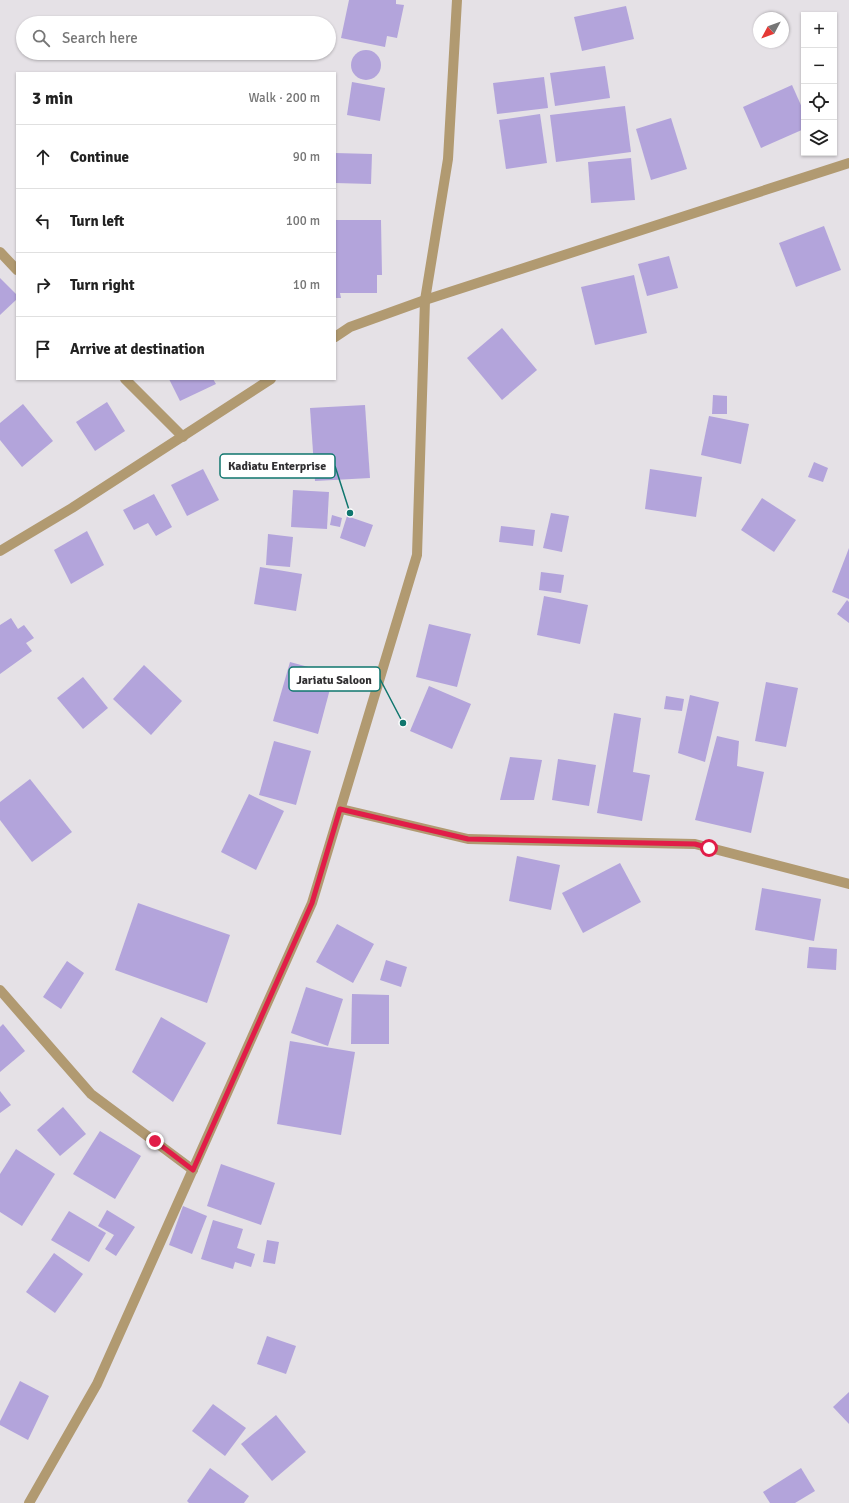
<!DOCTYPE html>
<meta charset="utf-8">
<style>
body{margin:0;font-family:Signika,sans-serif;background:#f2f2f2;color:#222}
.controls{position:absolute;right:12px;top:12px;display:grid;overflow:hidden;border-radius:0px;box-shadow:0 1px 3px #0004}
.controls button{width:36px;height:36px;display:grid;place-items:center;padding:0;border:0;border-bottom:1px solid #e0e0e0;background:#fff;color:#222;font:20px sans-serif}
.compass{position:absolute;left:753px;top:12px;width:36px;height:36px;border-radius:50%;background:#fff;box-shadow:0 1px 3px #0004;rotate:229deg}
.stop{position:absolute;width:12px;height:12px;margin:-9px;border:3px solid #e11d48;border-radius:50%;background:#fff}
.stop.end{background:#e11d48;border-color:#fff;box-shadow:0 1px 4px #0008}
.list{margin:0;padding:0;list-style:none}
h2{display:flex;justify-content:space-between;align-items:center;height:52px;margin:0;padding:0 16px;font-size:17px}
h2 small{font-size:13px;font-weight:400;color:#767676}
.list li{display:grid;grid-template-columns:26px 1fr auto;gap:12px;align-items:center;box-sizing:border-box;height:64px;padding:0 16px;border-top:1px solid #e0e0e0}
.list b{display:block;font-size:15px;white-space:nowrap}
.list em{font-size:13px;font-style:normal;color:#767676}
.icon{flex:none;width:22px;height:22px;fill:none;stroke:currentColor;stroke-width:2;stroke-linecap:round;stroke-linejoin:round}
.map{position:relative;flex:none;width:849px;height:1503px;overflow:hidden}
.search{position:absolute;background:#fff;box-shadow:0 1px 3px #0004;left:16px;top:16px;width:320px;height:44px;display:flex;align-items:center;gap:10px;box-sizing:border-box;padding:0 14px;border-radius:22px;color:#767676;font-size:15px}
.panel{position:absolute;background:#fff;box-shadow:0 1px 3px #0004;left:16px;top:72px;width:320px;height:308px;border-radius:0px}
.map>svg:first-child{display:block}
.building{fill:#b3a4db}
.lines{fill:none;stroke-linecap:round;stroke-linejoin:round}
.minor{stroke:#b19a71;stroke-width:10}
.route{stroke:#e11d48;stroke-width:5}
.leader{fill:none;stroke:#0f766e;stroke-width:1.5}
.callout-dot{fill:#0f766e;stroke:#fff;stroke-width:1.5}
.callout{fill:#fff;stroke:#0f766e;stroke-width:1.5}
.callout-label{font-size:12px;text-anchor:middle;font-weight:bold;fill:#302f31}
</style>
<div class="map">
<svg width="849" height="1503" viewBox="0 0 849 1503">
<rect width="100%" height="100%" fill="#e5e1e6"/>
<!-- building -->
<g class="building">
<path d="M349,0h47v4l8,1 -7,33 -10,-2 -2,11 -44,-9z"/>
<path d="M626,6l8,33 -52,12 -8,-34z"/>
<circle cx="366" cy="65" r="15"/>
<path d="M605,66l5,32 -55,8 -5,-33z"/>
<path d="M544,77l4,31 -51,6 -4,-31z"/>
<path d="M352,82l33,6 -5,33 -33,-6z"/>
<path d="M792,85l12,27v17l-43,19 -18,-41z"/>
<path d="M625,106l6,46 -75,10 -6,-47z"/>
<path d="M540,114l7,49 -41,6 -7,-49z"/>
<path d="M671,118l16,51 -36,11 -15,-51z"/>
<path d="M335,153l37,1 -1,30 -36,-1z"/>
<path d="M631,158l4,42 -44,3 -3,-41z"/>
<path d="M335,220h46l1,55h-5v18h-37l1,5h-6z"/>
<path d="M824,226l17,44 -45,17 -17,-44z"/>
<path d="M669,256l9,32 -31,8 -9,-32z"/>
<path d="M634,275l13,58 -52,12 -14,-58z"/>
<path d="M0,278l17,17v4l-17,16z"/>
<path d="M502,328l35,42 -35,30 -35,-42z"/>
<path d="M169,379h44l3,5 -36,17z"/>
<path d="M713,395l14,1v18h-15z"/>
<path d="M107,402l18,29 -30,20 -19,-29z"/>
<path d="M23,404l30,37 -31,26 -22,-27v-17z"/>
<path d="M365,405l5,73 -55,3 -5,-73z"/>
<path d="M709,416l40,8 -8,40 -40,-9z"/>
<path d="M814,462l14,6 -5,14 -15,-5z"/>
<path d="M203,469l16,31 -32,16 -16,-31z"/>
<path d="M650,469l52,8 -6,40 -51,-8z"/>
<path d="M293,490l36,2 -2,37 -36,-2z"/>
<path d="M154,494l18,33 -16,9 -8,-13 -14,7 -11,-20z"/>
<path d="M762,498l34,22 -22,32 -33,-22z"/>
<path d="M551,513l18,3 -7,36 -19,-4z"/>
<path d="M332,515l10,3 -2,9 -10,-2z"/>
<path d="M347,516l26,9 -8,22 -25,-9z"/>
<path d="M501,526l34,4 -2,16 -34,-4z"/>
<path d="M87,531l17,34 -33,19 -17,-34z"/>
<path d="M268,534l25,3 -3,30 -24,-2z"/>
<path d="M849,548v51l-17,-7z"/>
<path d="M260,567l42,7 -6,37 -42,-7z"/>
<path d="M541,572l23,3 -3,18 -22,-3z"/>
<path d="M544,596l44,9 -8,39 -43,-9z"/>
<path d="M847,600l2,2v21l-12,-9z"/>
<path d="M11,618l7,11 6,-4 10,13 -8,5 6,8 -32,23v-49z"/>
<path d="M429,624l42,10 -14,53 -41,-10z"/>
<path d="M290,662l44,12 -16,60 -45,-13z"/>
<path d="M144,665l38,36 -31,34 -38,-36z"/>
<path d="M83,677l25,31 -25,21 -26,-31z"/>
<path d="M766,682l32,6 -12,59 -31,-6z"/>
<path d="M429,686l42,18 -19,45 -42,-18z"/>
<path d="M690,695l29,7 -14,60 -27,-9z"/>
<path d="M666,696l18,3 -2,12 -18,-2z"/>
<path d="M614,713l27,5 -8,54 17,3 -8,46 -45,-8z"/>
<path d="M717,736l22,5 -2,25 27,6 -13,61 -56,-13z"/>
<path d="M274,741l37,10 -15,54 -37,-10z"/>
<path d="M510,757l32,3 -8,40h-34z"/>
<path d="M558,759l38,6 -7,41 -37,-6z"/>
<path d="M30,779l42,53 -40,30 -32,-42v-18z"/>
<path d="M249,794l35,17 -28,59 -35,-18z"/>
<path d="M517,856l43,9 -9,45 -42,-9z"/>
<path d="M620,863l21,39 -58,31 -21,-40z"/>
<path d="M762,888l59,11 -7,42 -59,-11z"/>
<path d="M138,903l92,32 -23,68 -92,-33z"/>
<path d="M337,924l37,20 -21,39 -37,-21z"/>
<path d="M809,947l28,2 -1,21 -29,-2z"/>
<path d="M386,960l21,7 -6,20 -21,-7z"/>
<path d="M67,961l17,12 -23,36 -18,-12z"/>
<path d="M306,987l37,12 -15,47 -37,-13z"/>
<path d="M352,994l37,1v49h-38z"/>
<path d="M161,1017l45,26 -33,59 -41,-30z"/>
<path d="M3,1024l22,27 -25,21v-45z"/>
<path d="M290,1041l65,11 -14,83 -64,-11z"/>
<path d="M0,1091l11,14 -11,8z"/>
<path d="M63,1107l23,27 -26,22 -23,-26z"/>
<path d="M100,1131l41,25 -26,43 -42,-25z"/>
<path d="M16,1149l39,25 -33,52 -22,-14v-38z"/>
<path d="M221,1164l54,19 -14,42 -54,-19z"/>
<path d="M183,1206l24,10 -15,38 -23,-9z"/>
<path d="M107,1210l28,17 -19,29 -11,-7 9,-14 -16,-9z"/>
<path d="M69,1211l37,22 -17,29 -38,-22z"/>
<path d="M213,1220l30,9 -6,19 18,6 -4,13 -16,-5 -2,7 -32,-10z"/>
<path d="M267,1240l12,2 -4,22 -12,-2z"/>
<path d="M54,1253l29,21 -28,39 -29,-21z"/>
<path d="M267,1336l29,10 -10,28 -29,-10z"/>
<path d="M20,1381l29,15 -21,44 -28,-15v-4z"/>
<path d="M849,1392v32l-16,-17z"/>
<path d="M213,1404l33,24 -21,28 -33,-25z"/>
<path d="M276,1415l30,37 -34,29 -31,-37z"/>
<path d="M210,1468l39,28 -5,7h-55l-2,-2z"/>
<path d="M801,1468l14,23 -20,12h-25l-7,-11z"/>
</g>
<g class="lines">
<!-- minor -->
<g class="minor">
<path d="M0,252l17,18"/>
<path d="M335,337l15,-10 75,-27 424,-137"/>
<path d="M125,379l58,58"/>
<path d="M0,551l72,-43 199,-129"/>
<path d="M341,809l127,30 227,5 154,40"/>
<path d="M0,990l91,104 102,76"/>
<path d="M29,1503l68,-119 215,-481 105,-348 8,-255 23,-141 9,-159"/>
</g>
</g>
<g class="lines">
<!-- route -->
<path class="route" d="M155,1141l38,29 119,-267 28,-94 128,30 227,5 14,4"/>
</g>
<!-- callouts -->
<path class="leader" d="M350 513L335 466M403 723L380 679"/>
<g class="callout-dot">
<circle cx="350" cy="513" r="4"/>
<circle cx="403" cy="723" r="4"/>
</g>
<g class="callout">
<rect x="220" y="454" width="115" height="24" rx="4"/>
<rect x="289" y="667" width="91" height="24" rx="4"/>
</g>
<g class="callout-label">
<text x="277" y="470">Kadiatu Enterprise</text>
<text x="334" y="684">Jariatu Saloon</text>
</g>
</svg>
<div class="controls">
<button>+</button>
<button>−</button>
<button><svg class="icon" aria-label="locate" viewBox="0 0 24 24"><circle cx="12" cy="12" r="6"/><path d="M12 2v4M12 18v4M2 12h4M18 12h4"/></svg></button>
<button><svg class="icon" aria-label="layers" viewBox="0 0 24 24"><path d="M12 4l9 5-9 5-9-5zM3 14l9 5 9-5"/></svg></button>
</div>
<svg class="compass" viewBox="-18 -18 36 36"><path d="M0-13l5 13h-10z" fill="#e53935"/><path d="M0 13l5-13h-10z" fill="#767676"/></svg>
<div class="stop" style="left:709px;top:848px"></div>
<div class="stop end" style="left:155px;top:1141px"></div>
<div class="search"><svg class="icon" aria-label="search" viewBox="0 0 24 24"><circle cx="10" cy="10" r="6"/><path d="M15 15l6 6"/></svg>Search here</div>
<section class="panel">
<h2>3 min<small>Walk · 200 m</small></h2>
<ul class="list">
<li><svg class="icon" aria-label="ahead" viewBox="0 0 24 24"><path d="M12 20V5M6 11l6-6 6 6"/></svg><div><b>Continue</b></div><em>90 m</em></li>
<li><svg class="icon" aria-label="left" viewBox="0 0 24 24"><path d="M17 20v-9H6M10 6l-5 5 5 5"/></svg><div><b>Turn left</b></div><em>100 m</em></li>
<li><svg class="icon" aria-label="right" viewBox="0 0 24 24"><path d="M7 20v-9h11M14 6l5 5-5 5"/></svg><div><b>Turn right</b></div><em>10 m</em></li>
<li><svg class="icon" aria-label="arrive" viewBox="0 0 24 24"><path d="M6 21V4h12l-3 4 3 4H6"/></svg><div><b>Arrive at destination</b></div></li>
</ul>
</section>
</div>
